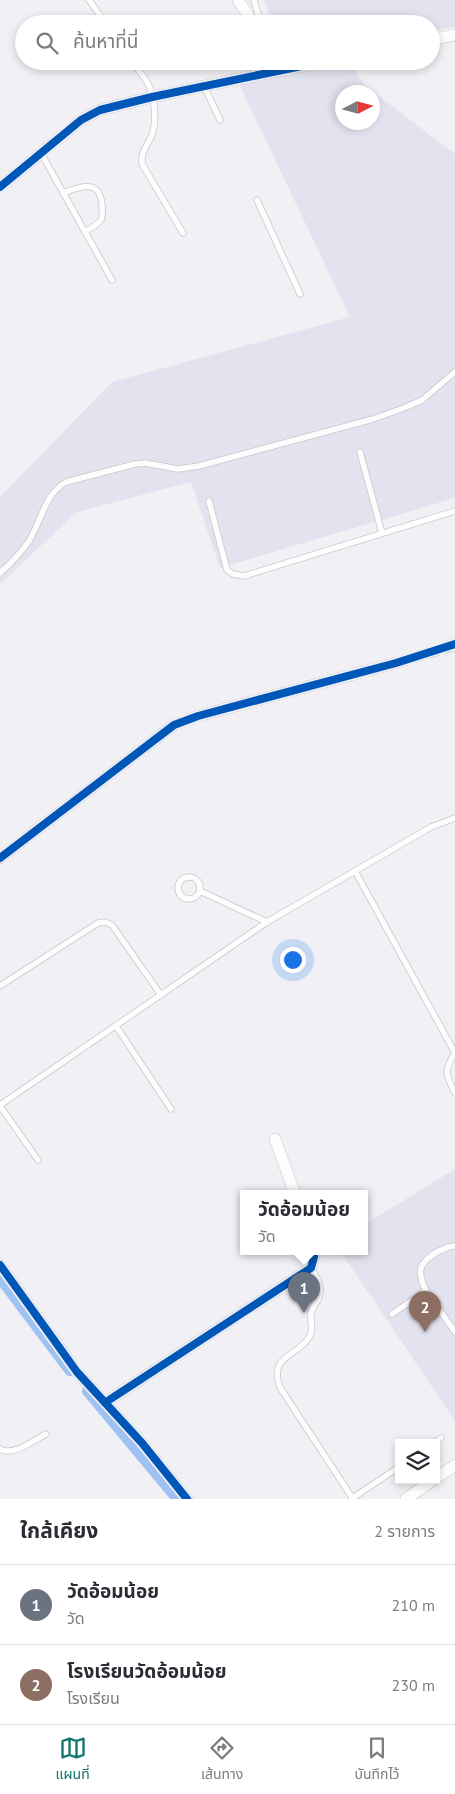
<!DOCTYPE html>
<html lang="th">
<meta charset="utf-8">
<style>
body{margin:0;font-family:"PT Sans","Noto Sans Thai",sans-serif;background:#f7f7f7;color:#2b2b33}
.controls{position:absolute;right:15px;bottom:15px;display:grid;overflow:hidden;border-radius:0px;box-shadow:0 2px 8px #0003}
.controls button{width:45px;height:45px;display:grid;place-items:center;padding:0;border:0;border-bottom:1px solid #e1e1e2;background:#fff;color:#2b2b33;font:25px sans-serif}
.compass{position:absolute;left:335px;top:85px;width:45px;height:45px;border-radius:50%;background:#fff;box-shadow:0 2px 8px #0003;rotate:84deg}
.you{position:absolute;left:292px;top:959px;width:18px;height:18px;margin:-12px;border:4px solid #fff;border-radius:50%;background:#1a73e8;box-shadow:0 0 0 8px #1a73e833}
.badge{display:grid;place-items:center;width:32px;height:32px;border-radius:50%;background:#0f766e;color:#fff;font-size:16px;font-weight:700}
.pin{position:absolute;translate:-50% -41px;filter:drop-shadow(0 1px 2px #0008)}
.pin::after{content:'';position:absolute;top:26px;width:18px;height:15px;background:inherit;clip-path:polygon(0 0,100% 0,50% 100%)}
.popup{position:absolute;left:240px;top:1190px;width:128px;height:65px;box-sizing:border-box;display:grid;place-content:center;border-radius:0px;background:#fff;filter:drop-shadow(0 1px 4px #0005);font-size:16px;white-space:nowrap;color:#7c7c81}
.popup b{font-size:19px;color:#2b2b33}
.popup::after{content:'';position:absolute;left:50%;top:100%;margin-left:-10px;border:10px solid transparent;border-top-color:#fff}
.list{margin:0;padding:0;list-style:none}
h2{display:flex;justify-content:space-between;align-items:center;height:65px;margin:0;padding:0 20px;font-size:21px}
h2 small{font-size:16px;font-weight:400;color:#7c7c81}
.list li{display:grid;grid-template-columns:32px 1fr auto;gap:15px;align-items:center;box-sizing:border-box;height:80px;padding:0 20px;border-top:1px solid #e1e1e2}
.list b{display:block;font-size:19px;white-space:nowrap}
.list p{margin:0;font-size:16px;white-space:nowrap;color:#7c7c81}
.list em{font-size:16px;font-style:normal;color:#7c7c81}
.icon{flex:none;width:28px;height:28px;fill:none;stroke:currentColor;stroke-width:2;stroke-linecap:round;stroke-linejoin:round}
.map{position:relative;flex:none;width:455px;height:1499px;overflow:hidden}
.search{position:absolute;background:#fff;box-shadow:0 2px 8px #0003;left:15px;right:15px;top:15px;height:55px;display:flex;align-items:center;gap:12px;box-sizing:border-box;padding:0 18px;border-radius:28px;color:#7c7c81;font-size:19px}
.sheet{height:225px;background:#fff}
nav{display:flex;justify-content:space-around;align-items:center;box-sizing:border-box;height:70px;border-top:1px solid #e1e1e2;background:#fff;font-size:14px;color:#7c7c81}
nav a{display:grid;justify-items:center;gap:2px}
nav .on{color:#0f766e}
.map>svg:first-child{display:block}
.built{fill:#e2e3ee;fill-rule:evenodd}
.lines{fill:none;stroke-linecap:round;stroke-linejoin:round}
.canal{stroke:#9dc2f3;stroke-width:12}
.street-tunnel{stroke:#ccccd1;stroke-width:11;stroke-dasharray:11 5.5;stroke-linecap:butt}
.lane-casing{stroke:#c7c7cb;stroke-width:7}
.street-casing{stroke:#c7c7cb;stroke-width:12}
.lane{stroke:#fdfdfe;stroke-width:5.5}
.street{stroke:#fdfdfe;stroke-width:11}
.cycleway-casing{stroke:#eeeff7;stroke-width:11}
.cycleway{stroke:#0057b8;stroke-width:8}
</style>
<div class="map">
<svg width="455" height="1499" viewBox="0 0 455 1499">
<rect width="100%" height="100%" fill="#f0f0f5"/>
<!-- built -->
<g class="built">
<path d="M264,0h191v27l-24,4v-7h-158z"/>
<path d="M342,61h8l13,23 92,70v344l-235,70 -29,-86 -114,30 -77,72v-87l112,-115 238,-65 -112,-235zM342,92h30v30h-30z"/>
<path d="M455,1169v252l-114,-169h23v-27z"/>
</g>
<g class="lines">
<!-- canal -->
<g class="canal">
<path d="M0,1277l70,93"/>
<path d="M88,1391l90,108"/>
</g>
<!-- street-tunnel -->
<path class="street-tunnel" d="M396,663l57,-17"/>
<!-- lane casing -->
<g class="lane-casing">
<g id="lane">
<path d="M89,0l17,24"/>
<path d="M254,0l7,24"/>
<path d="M132,61c5,8 12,15 16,23 7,14 9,36 4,51 -5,11 -11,16 -10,29l41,69"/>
<path d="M204,86l16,34"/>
<path d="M41,153l71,127"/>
<path d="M63,193c17,-6 36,-15 39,11 0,5 1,11 -1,16 -3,4 -11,9 -16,12"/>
<path d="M257,200l43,94"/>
<path d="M360,452l22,81"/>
<path d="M209,501l18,69 6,4 11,2 211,-65"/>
<path d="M0,573c11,-10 21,-20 29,-32 13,-21 15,-46 37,-59l69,-18 10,-1 33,6 21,-3 174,-47 31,-11 18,-8 33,-28"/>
<path d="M355,871l100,182"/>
<circle cx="189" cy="888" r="11"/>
<path d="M200,891l67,31"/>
<path d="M0,986l98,-63 7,-1 7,3 49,70"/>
<path d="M116,1026l55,83"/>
<path d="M455,1053c-12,18 -9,22 0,40"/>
<path d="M0,1105l267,-183 164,-95 24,-9"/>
<path d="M0,1106l38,54"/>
<path d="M311,1268c7,11 13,19 7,32 -2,3 -5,6 -6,10 -4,9 3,17 -2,26 -11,21 -44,19 -29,53l72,110"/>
<path d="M426,1291c-9,-19 -8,-28 11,-39 6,-3 11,-6 18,-6"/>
<path d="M392,1314l34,-23 29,41"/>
<path d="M434,1443l7,-5"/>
<path d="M0,1449c13,8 34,-9 46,-15"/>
<path d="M351,1499l48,-32"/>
</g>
</g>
<!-- street casing -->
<g class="street-casing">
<g id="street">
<path d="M238,0l16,24"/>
<path d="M431,40l24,-5"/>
<path d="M0,187l81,-67 19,-10 52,-13 174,-36"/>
<path d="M453,646l2,-2"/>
<path d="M0,858l174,-133 24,-9 198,-53"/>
<path d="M275,1139l20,55"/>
<path d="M0,1265l77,107 65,71 45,56"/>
<path d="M106,1402l205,-134 3,-11v-5"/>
<path d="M436,1478l19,-13"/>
<path d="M406,1499l27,-19"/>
</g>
</g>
<!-- lane -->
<use href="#lane" class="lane"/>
<!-- street -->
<use href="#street" class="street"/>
<!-- cycleway casing -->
<g class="cycleway-casing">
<g id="cycleway">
<path d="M0,187l81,-67 19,-10 52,-13 174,-36"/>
<path d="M0,858l174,-133 24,-9 198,-53 59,-19"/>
<path d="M0,1265l77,107 65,71 45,56"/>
<path d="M106,1402l205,-134 3,-11v-5"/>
</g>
</g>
<!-- cycleway -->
<use href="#cycleway" class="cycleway"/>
</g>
</svg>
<div class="controls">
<button><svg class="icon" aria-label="layers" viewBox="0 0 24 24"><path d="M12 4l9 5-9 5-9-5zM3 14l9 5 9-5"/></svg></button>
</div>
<svg class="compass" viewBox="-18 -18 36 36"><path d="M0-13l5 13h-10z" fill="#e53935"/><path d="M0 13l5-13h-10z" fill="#7c7c81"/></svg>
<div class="you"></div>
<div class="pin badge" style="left:304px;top:1313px;background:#6b7280">1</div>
<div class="popup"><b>วัดอ้อมน้อย</b>วัด</div>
<div class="pin badge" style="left:425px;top:1332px;background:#8d6e63">2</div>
<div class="search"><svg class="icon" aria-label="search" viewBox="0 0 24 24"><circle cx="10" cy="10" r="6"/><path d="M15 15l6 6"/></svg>ค้นหาที่นี่</div>
</div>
<section class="sheet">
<h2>ใกล้เคียง<small>2 รายการ</small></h2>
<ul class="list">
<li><span class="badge" style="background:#6b7280">1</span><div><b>วัดอ้อมน้อย</b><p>วัด</p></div><em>210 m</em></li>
<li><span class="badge" style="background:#8d6e63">2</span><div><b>โรงเรียนวัดอ้อมน้อย</b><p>โรงเรียน</p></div><em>230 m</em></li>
</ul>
</section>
<nav>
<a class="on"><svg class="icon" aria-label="map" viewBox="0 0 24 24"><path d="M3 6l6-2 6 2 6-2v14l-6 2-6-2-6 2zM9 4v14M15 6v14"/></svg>แผนที่</a>
<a><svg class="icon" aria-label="directions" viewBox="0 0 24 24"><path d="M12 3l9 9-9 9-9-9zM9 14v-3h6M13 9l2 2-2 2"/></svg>เส้นทาง</a>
<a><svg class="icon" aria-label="saved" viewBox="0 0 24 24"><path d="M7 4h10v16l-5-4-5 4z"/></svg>บันทึกไว้</a>
</nav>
